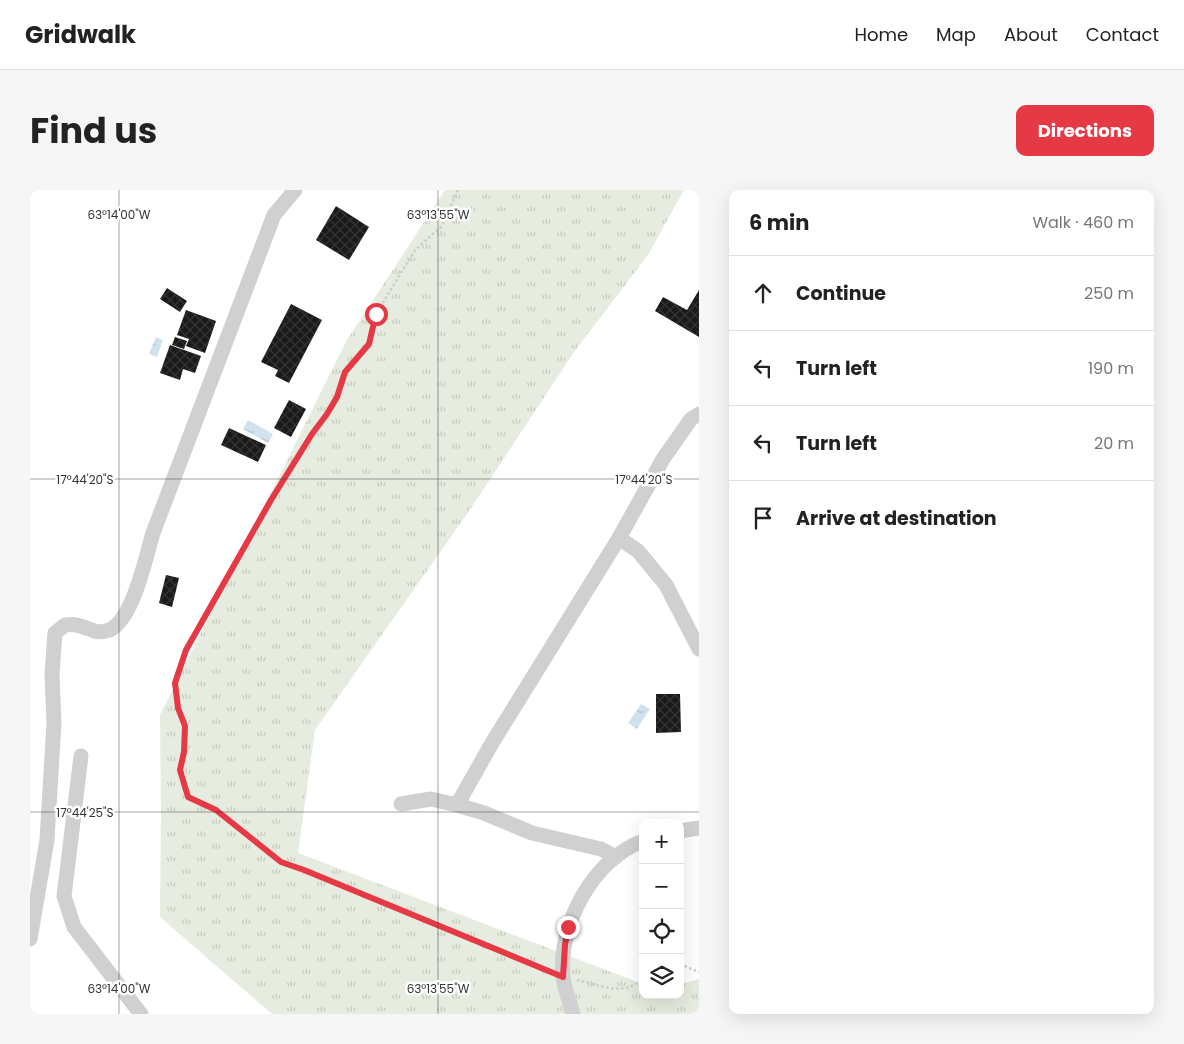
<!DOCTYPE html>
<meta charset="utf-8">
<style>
body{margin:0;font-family:Poppins,sans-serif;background:#f6f6f6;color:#222}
.controls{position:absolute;right:15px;bottom:15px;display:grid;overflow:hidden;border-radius:10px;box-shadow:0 5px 20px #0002}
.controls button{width:45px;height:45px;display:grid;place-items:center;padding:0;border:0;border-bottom:1px solid #e0e0e0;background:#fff;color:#222;font:25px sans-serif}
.stop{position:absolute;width:15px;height:15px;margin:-11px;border:4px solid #e63946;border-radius:50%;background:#fff}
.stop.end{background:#e63946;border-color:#fff;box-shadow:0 1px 5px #0008}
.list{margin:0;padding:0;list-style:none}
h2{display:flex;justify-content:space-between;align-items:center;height:65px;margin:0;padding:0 20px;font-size:21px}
h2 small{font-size:16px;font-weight:400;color:#767676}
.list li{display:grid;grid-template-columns:32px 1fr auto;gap:15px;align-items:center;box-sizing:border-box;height:75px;padding:0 20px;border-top:1px solid #e0e0e0}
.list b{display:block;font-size:19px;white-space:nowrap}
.list em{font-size:16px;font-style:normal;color:#767676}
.icon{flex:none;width:28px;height:28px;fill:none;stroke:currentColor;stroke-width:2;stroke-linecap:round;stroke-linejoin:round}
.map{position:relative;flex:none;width:669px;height:824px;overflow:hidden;border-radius:10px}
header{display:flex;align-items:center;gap:30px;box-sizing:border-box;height:70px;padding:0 25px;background:#fff;border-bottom:1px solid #e0e0e0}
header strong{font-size:24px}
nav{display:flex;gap:28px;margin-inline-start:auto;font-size:18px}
.intro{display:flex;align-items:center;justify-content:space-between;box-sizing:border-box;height:120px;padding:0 30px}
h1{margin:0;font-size:35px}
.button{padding:12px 22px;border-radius:10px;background:#e63946;color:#fff;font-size:18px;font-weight:700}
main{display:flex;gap:30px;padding:0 30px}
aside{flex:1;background:#fff;border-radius:10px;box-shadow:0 5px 20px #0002}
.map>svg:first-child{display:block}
.grass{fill:url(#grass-tufts)}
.water{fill:url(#water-ripples)}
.building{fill:url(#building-cross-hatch)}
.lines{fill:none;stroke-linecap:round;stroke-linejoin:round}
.path{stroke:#cdcdcd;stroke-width:2.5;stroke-dasharray:2.5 2.5;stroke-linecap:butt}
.minor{stroke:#d0d0d0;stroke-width:15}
.route{stroke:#e63946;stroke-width:6}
.ticks{fill:none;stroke:#333;stroke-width:1;stroke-opacity:0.45}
.ticks-label{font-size:12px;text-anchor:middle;fill:#333;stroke:#fff;stroke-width:5;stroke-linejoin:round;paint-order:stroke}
</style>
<header>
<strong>Gridwalk</strong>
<nav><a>Home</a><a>Map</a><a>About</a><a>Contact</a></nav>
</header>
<div class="intro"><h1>Find us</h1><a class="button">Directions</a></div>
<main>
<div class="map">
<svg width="669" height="824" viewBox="0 0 669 824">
<defs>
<pattern id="grass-tufts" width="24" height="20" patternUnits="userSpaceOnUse" patternTransform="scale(1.25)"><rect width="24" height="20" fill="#e6ecdf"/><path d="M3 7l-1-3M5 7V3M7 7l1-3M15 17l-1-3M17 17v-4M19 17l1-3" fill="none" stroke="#c6cbc0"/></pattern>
<pattern id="water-ripples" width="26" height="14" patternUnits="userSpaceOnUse" patternTransform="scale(1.25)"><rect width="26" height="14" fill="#cfe2ee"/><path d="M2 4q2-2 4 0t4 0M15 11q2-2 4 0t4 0" fill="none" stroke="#b2c2cd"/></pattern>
<pattern id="building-cross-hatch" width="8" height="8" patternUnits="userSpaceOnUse" patternTransform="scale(1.25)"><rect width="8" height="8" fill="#1a1a1a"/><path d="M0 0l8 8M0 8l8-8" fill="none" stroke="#333"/></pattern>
</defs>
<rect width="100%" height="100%" fill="#fff"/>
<!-- grass -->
<path class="grass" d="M415,0h239l-36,65 -74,97 -105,159 -154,219 -17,123 345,131v11h37v-11l19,-5v35h-427l-112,-97 1,-104 -1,-98 187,-375z"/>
<!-- water -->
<g class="water">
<path d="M126,147l7,3 -6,17 -8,-3z"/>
<path d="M218,230l25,14 -5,9 -25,-14z"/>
<path d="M611,514l9,5 -13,20 -9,-6z"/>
</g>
<!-- building -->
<g class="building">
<path d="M306,16l33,21 -20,33 -33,-20z"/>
<path d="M137,98l20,13 -7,11 -20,-13z"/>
<path d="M669,100v47l-44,-26 8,-14 24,13z"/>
<path d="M261,114l31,16 -33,63 -14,-7 3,-6 -17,-8z"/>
<path d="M156,120l30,11 -11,32 -19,-7 3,-7 -12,-4z"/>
<path d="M145,147l12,4 -3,8 -12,-4z"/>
<path d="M140,155l31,11 -6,17 -12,-4 -3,11 -20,-7z"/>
<path d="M259,210l17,9 -15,28 -17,-9z"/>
<path d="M199,238l37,17 -8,17 -37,-17z"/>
<path d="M136,385l13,3 -7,29 -13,-4z"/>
<path d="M626,504h24l1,38 -25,1z"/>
</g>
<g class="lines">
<!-- path -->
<g class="path">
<path d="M428,0l-17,37 -26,23 -39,64 -7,30 -24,28 -8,25 -10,17 -15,19 -41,67 -85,149 -11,34 3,25 7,18 -1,26 -4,19 9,26 27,13 65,52 23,8 244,101"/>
<path d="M650,774l19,8"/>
<path d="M547,790c15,3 33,11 48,8 7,-1 12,-5 18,-9"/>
</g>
<!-- minor -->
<g class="minor">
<path d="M589,348l19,13 28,34 33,64"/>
<path d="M51,566l-17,140 10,31 67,87"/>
<path d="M371,614l30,-5 26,6 27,8 48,20 69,16 15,8"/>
<path d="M427,615l35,-62 127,-205 44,-79 28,-40 8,-5"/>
<path d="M650,641l19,-3"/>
<path d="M0,749l17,-99 7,-117 -2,-49 3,-41 10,-8c3,0 8,-1 11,0 12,2 18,9 30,6 26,-5 40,-75 47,-98l121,-318 21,-25"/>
<path d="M543,824c-3,-12 -9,-25 -10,-38 -5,-51 30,-117 80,-135"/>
</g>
</g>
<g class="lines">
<!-- route -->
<path class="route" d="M346,124l-7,30 -24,28 -8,25 -10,17 -15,20 -41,66 -85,150 -11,33 3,25 7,18 -1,26 -4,18 8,27 28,13 65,52 23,8 259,107 2,-32 3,-18"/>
</g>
<!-- ticks -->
<path class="ticks" d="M89,0v824M408,0v824M0,289h669M0,622h669"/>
<g class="ticks-label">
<text x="89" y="29">63°14'00"W</text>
<text x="408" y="29">63°13'55"W</text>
<text x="55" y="294">17°44'20"S</text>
<text x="614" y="294">17°44'20"S</text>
<text x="55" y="627">17°44'25"S</text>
<text x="89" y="803">63°14'00"W</text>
<text x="408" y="803">63°13'55"W</text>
</g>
</svg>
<div class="controls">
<button>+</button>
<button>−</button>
<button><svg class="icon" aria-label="locate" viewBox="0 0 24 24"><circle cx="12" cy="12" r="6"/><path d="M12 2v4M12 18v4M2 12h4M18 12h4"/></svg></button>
<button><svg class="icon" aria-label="layers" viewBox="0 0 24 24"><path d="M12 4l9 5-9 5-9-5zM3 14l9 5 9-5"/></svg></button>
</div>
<div class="stop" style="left:346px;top:124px"></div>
<div class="stop end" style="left:538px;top:737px"></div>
</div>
<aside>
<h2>6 min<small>Walk · 460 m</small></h2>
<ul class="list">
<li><svg class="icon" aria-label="ahead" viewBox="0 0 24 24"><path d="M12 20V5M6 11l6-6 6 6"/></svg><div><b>Continue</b></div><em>250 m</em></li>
<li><svg class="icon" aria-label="left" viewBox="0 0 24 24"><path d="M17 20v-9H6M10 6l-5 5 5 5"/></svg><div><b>Turn left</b></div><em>190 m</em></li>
<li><svg class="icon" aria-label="left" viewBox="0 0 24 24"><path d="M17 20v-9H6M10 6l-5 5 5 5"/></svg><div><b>Turn left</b></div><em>20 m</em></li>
<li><svg class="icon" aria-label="arrive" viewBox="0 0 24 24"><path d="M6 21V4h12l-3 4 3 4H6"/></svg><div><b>Arrive at destination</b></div></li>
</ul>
</aside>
</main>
